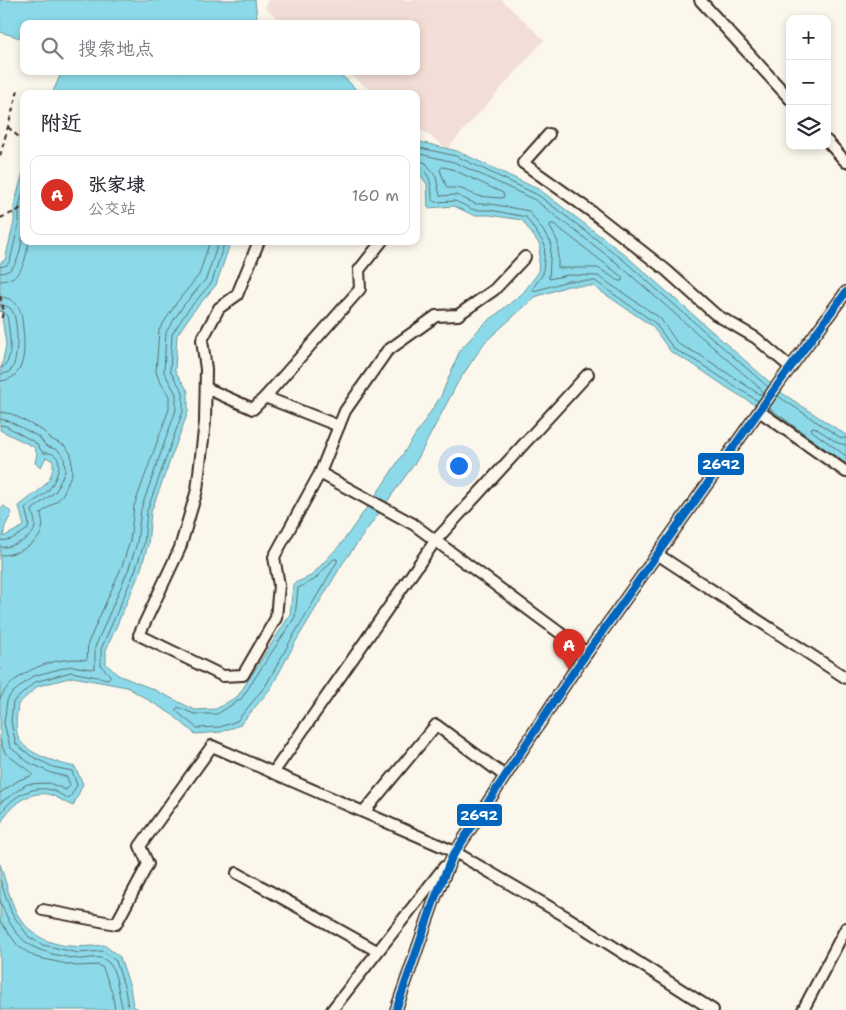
<!DOCTYPE html>
<html lang="zh">
<meta charset="utf-8">
<style>
body{margin:0;font-family:"Shantell Sans","LXGW WenKai TC",sans-serif;background:#f2f2f3;color:#2b2b33}
.controls{position:absolute;right:15px;top:15px;display:grid;overflow:hidden;border-radius:10px;box-shadow:0 2px 8px #0003}
.controls button{width:45px;height:45px;display:grid;place-items:center;padding:0;border:0;border-bottom:1px solid #e1e1e2;background:#fff;color:#2b2b33;font:25px sans-serif}
.you{position:absolute;left:458px;top:465px;width:18px;height:18px;margin:-12px;border:4px solid #fff;border-radius:50%;background:#1a73e8;box-shadow:0 0 0 8px #1a73e833}
.badge{display:grid;place-items:center;width:32px;height:32px;border-radius:50%;background:#d93025;color:#fff;font-size:16px;font-weight:700}
.pin{position:absolute;translate:-50% -41px;filter:drop-shadow(0 1px 2px #0008)}
.pin::after{content:'';position:absolute;top:26px;width:18px;height:15px;background:inherit;clip-path:polygon(0 0,100% 0,50% 100%)}
.list{margin:0;padding:0;list-style:none}
h2{display:flex;justify-content:space-between;align-items:center;height:65px;margin:0;padding:0 20px;font-size:21px}
h2 small{font-size:16px;font-weight:400;color:#7c7c81}
.list li{display:grid;grid-template-columns:32px 1fr auto;gap:15px;align-items:center;box-sizing:border-box;height:80px;margin:0 10px 10px;padding:0 10px;border:1px solid #e1e1e2;border-radius:10px}
.list b{display:block;font-size:19px;white-space:nowrap}
.list p{margin:0;font-size:16px;white-space:nowrap;color:#7c7c81}
.list em{font-size:16px;font-style:normal;color:#7c7c81}
.icon{flex:none;width:28px;height:28px;fill:none;stroke:currentColor;stroke-width:2;stroke-linecap:round;stroke-linejoin:round}
.map{position:relative;flex:none;width:846px;height:1010px;overflow:hidden}
.search{position:absolute;background:#fff;box-shadow:0 2px 8px #0003;left:20px;top:20px;width:400px;height:55px;display:flex;align-items:center;gap:12px;box-sizing:border-box;padding:0 18px;border-radius:10px;color:#7c7c81;font-size:19px}
.panel{position:absolute;background:#fff;box-shadow:0 2px 8px #0003;left:20px;top:90px;width:400px;height:155px;border-radius:10px}
.map>svg:first-child{display:block}
.built{fill:#f2ded6}
.water{fill:#8cdae9;stroke:#6c9498}
.lines{fill:none;stroke-linecap:round;stroke-linejoin:round}
.shore{stroke:#5b706f;stroke-width:1}
.minor-casing{stroke:#3b2a1e;stroke-width:14}
.path{stroke:#3b2a1e;stroke-width:2;stroke-dasharray:5 4;stroke-linecap:butt}
.minor{stroke:#fbf7ec;stroke-width:10}
.bus-1-casing{stroke:#fbf7ec;stroke-width:11}
.bus-1{stroke:#0065bd;stroke-width:8}
.line-badge{stroke:#fbf7ec;stroke-width:2}
.badge-label{font-size:14px;text-anchor:middle;font-weight:bold;fill:#fff}
</style>
<div class="map">
<svg width="846" height="1010" viewBox="0 0 846 1010">
<rect width="100%" height="100%" fill="#fbf7ec"/>
<filter id="ink" filterUnits="userSpaceOnUse"><feTurbulence type="fractalNoise" baseFrequency=".02" numOctaves="2"/><feDisplacementMap in="SourceGraphic" scale="10" xChannelSelector="R" yChannelSelector="G"/><feConvolveMatrix kernelMatrix="1 2 1 2 8 2 1 2 1" color-interpolation-filters="sRGB"/></filter>
<g filter="url(#ink)">
<!-- built -->
<path class="built" d="M269,0h233l42,40 -97,109 -31,-24v-31h-41l-29,-23h70v-47h-131l-20,-16z"/>
<!-- water -->
<g class="water">
<path d="M0,0h255l2,17 6,7h-239v15l-24,-7z"/>
<path d="M62,71h273l13,10 12,13h-308z"/>
<path d="M416,141l41,10 83,39 84,64 158,139 64,42v35l-70,-52 -50,-31 -32,-22 -23,-13 -19,-26 -59,-40h-25l-33,11 -50,45 -27,40 -41,78 -74,103 -47,78 -25,47 -31,37 -19,7 -26,2 -22,-19 -46,-28 -54,-10 -35,9 -20,18c-1,11 -4,25 1,35 7,15 42,25 56,28l8,17 -10,22c-8,-3 -18,-11 -26,-12 -20,-3 -41,14 -47,32v-317l4,-3 8,7 -7,13 -2,11 21,-11 -5,-20c16,-13 36,-23 34,-45l-7,-4 -5,10 -6,-4 2,-9 -3,-7 -34,-17v-56l6,-29 -6,-42v-40l5,-3 9,-38v-16l10,-38v73h207l-15,44 -24,28 -15,22 -2,36 13,20v21l-37,100 -3,33 -8,27 -34,78v14l12,11 37,15 40,20 21,-1 22,-13 52,-81 3,-31 18,-8 30,-32 39,-55 61,-93 19,-46 23,-25 40,-32 15,-20 2,-28 -18,-25 -32,-5h-17l-19,-9 -26,2 -1,-24 -11,-15z"/>
<path d="M0,864c5,15 9,33 16,48 20,35 52,37 88,33l16,12 10,30 3,19 7,4h-140z"/>
</g>
<g class="lines">
<!-- shore -->
<g class="shore">
<path d="M416,147l40,9 82,39 83,63 147,129"/>
<path d="M416,153l38,9 81,38 82,63 145,127v4h-3l-59,-39 -22,-11 -18,-26 -62,-42 -30,-1 -19,4 2,-37 -22,-31 -38,-7h-15l-20,-9 -16,1 -4,-19 -10,-14 -10,-3"/>
<path d="M416,167c15,2 16,22 16,33l2,2 21,-1 19,9h16l36,7 19,28 -2,29 -10,14 1,3 34,-10h27l60,42 19,26 22,12 62,40"/>
<path d="M443,167l9,2 51,24 1,4 -3,1 -23,-2 -19,-8h-12l-7,-18z"/>
<path d="M551,224h3l68,53v4h-3l-21,-13h-40v-26l-8,-15z"/>
<path d="M0,267l7,-2 3,-4 9,-38v-16l5,-19"/>
<path d="M0,273c21,-1 20,-28 24,-44"/>
<path d="M0,281c23,-1 25,-21 29,-40"/>
<path d="M0,297c7,1 13,2 17,8 5,6 5,15 6,23 2,19 4,52 -23,53"/>
<path d="M0,305c4,0 8,1 11,4 8,9 8,52 0,61 -3,3 -7,4 -11,4"/>
<path d="M0,311l4,1 3,4c2,11 9,50 -7,52"/>
<path d="M778,396l63,42h5"/>
<path d="M769,408l77,56"/>
<path d="M0,412l12,2 31,17 8,8 14,7 6,8 1,19 -9,21 -5,6 -17,13c0,5 3,10 1,16 -2,15 -28,27 -42,26"/>
<path d="M0,419l9,2 30,16 7,9 12,4 6,7 1,14 -9,20 -24,19c1,6 5,13 2,20 -3,9 -25,19 -34,17"/>
<path d="M0,425l6,1 30,17 7,10c24,-2 16,22 7,35 -5,8 -17,13 -25,20l4,16 -1,5c-8,5 -19,14 -28,11"/>
<path d="M846,445l-8,-2 -24,-16 -3,1 1,3 34,25"/>
<path d="M334,559h3v3l-45,76 -26,47 -29,36 -17,6 -23,1 -21,-17v-2l2,-2 16,7h23l24,-15 54,-82 3,-29 16,-8z"/>
<path d="M0,699c11,-27 58,-44 85,-39l2,-1 1,-16 34,-77 8,-25 4,-35 35,-97v-13l-10,-16 -3,-8 3,-42 18,-28 22,-27 11,-34"/>
<path d="M0,740l5,13 28,21 -2,2 -12,4 -19,13"/>
<path d="M0,803l27,-19 22,-1 17,7 4,-5 -3,-8 -16,-4 -23,-11 -18,-15 -6,-24 3,-22 3,-6 23,-19 38,-10 21,3 3,-1v-21l34,-79 8,-25 4,-34 35,-99v-16l-12,-22 2,-40 17,-26 23,-27 13,-38"/>
<path d="M0,815c9,-16 28,-28 47,-26 8,1 15,7 22,10l8,-14 -5,-14 -19,-4 -22,-11 -15,-12 -5,-22 2,-20 22,-20 36,-10 37,7 2,-2v-2l-9,-9v-17l34,-78 9,-27 3,-33 36,-100v-19l-13,-21 2,-37 16,-24 24,-28 13,-41"/>
<path d="M0,880l12,34 17,23 14,8 35,8 25,-2 13,10 9,28 3,18 3,3"/>
<path d="M0,900c11,31 23,48 57,55 7,1 15,4 23,4 11,0 20,-5 29,4 8,8 10,35 14,47"/>
<path d="M0,921l18,25 17,11 41,9 22,-1 5,3 9,24 3,18"/>
</g>
<!-- minor casing -->
<g class="minor-casing">
<g id="minor">
<path d="M700,0l90,99"/>
<path d="M549,134l-26,29 69,49 74,58 49,44 41,24 34,29"/>
<path d="M827,141l19,21"/>
<path d="M259,241l-22,54 -18,13 -17,32 4,29 -1,53 -8,68 -17,58 -41,87 84,41 20,-1 33,-57 3,-33 -5,-28 46,-84 25,-62 42,-60 49,-35 22,-1 36,-25 31,-33"/>
<path d="M206,388l47,21 12,-12 74,29"/>
<path d="M265,397l95,-108 -1,-19 23,-29"/>
<path d="M759,411l87,61"/>
<path d="M320,473l93,51 174,129"/>
<path d="M657,554l189,124"/>
<path d="M273,773l162,-232 153,-167"/>
<path d="M364,812l72,-87 69,51"/>
<path d="M237,873l140,78"/>
<path d="M43,910l73,14 32,-60 -8,-18 72,-100 243,106 110,64 148,94"/>
<path d="M332,1010l112,-143"/>
<path d="M396,1010l39,-112 17,-41 120,-183 207,-291 67,-91"/>
<path d="M803,1010l43,-82"/>
</g>
</g>
<!-- path -->
<g class="path">
<path d="M8,127l16,15"/>
<path d="M0,156l18,-66"/>
<path d="M0,218l17,-7 7,-6"/>
<path d="M0,296l4,15 -4,11"/>
</g>
<!-- minor -->
<use href="#minor" class="minor"/>
<!-- bus-1 casing -->
<g class="bus-1-casing">
<path id="bus-1" d="M396,1010l39,-112 17,-41 120,-183 207,-291 67,-91"/>
</g>
<!-- bus-1 -->
<use href="#bus-1" class="bus-1"/>
</g>
</g>
<g class="line-badge">
<rect x="697" y="452" width="48" height="24" rx="5" fill="#0065bd"/>
<rect x="456" y="803" width="47" height="24" rx="5" fill="#0065bd"/>
</g>
<g class="badge-label">
<text x="721" y="469">2692</text>
<text x="479" y="820">2692</text>
</g>
</svg>
<div class="controls">
<button>+</button>
<button>−</button>
<button><svg class="icon" aria-label="layers" viewBox="0 0 24 24"><path d="M12 4l9 5-9 5-9-5zM3 14l9 5 9-5"/></svg></button>
</div>
<div class="you"></div>
<div class="pin badge" style="left:569px;top:670px">A</div>
<div class="search"><svg class="icon" aria-label="search" viewBox="0 0 24 24"><circle cx="10" cy="10" r="6"/><path d="M15 15l6 6"/></svg>搜索地点</div>
<section class="panel">
<h2>附近<small></small></h2>
<ul class="list">
<li><span class="badge">A</span><div><b>张家埭</b><p>公交站</p></div><em>160 m</em></li>
</ul>
</section>
</div>
